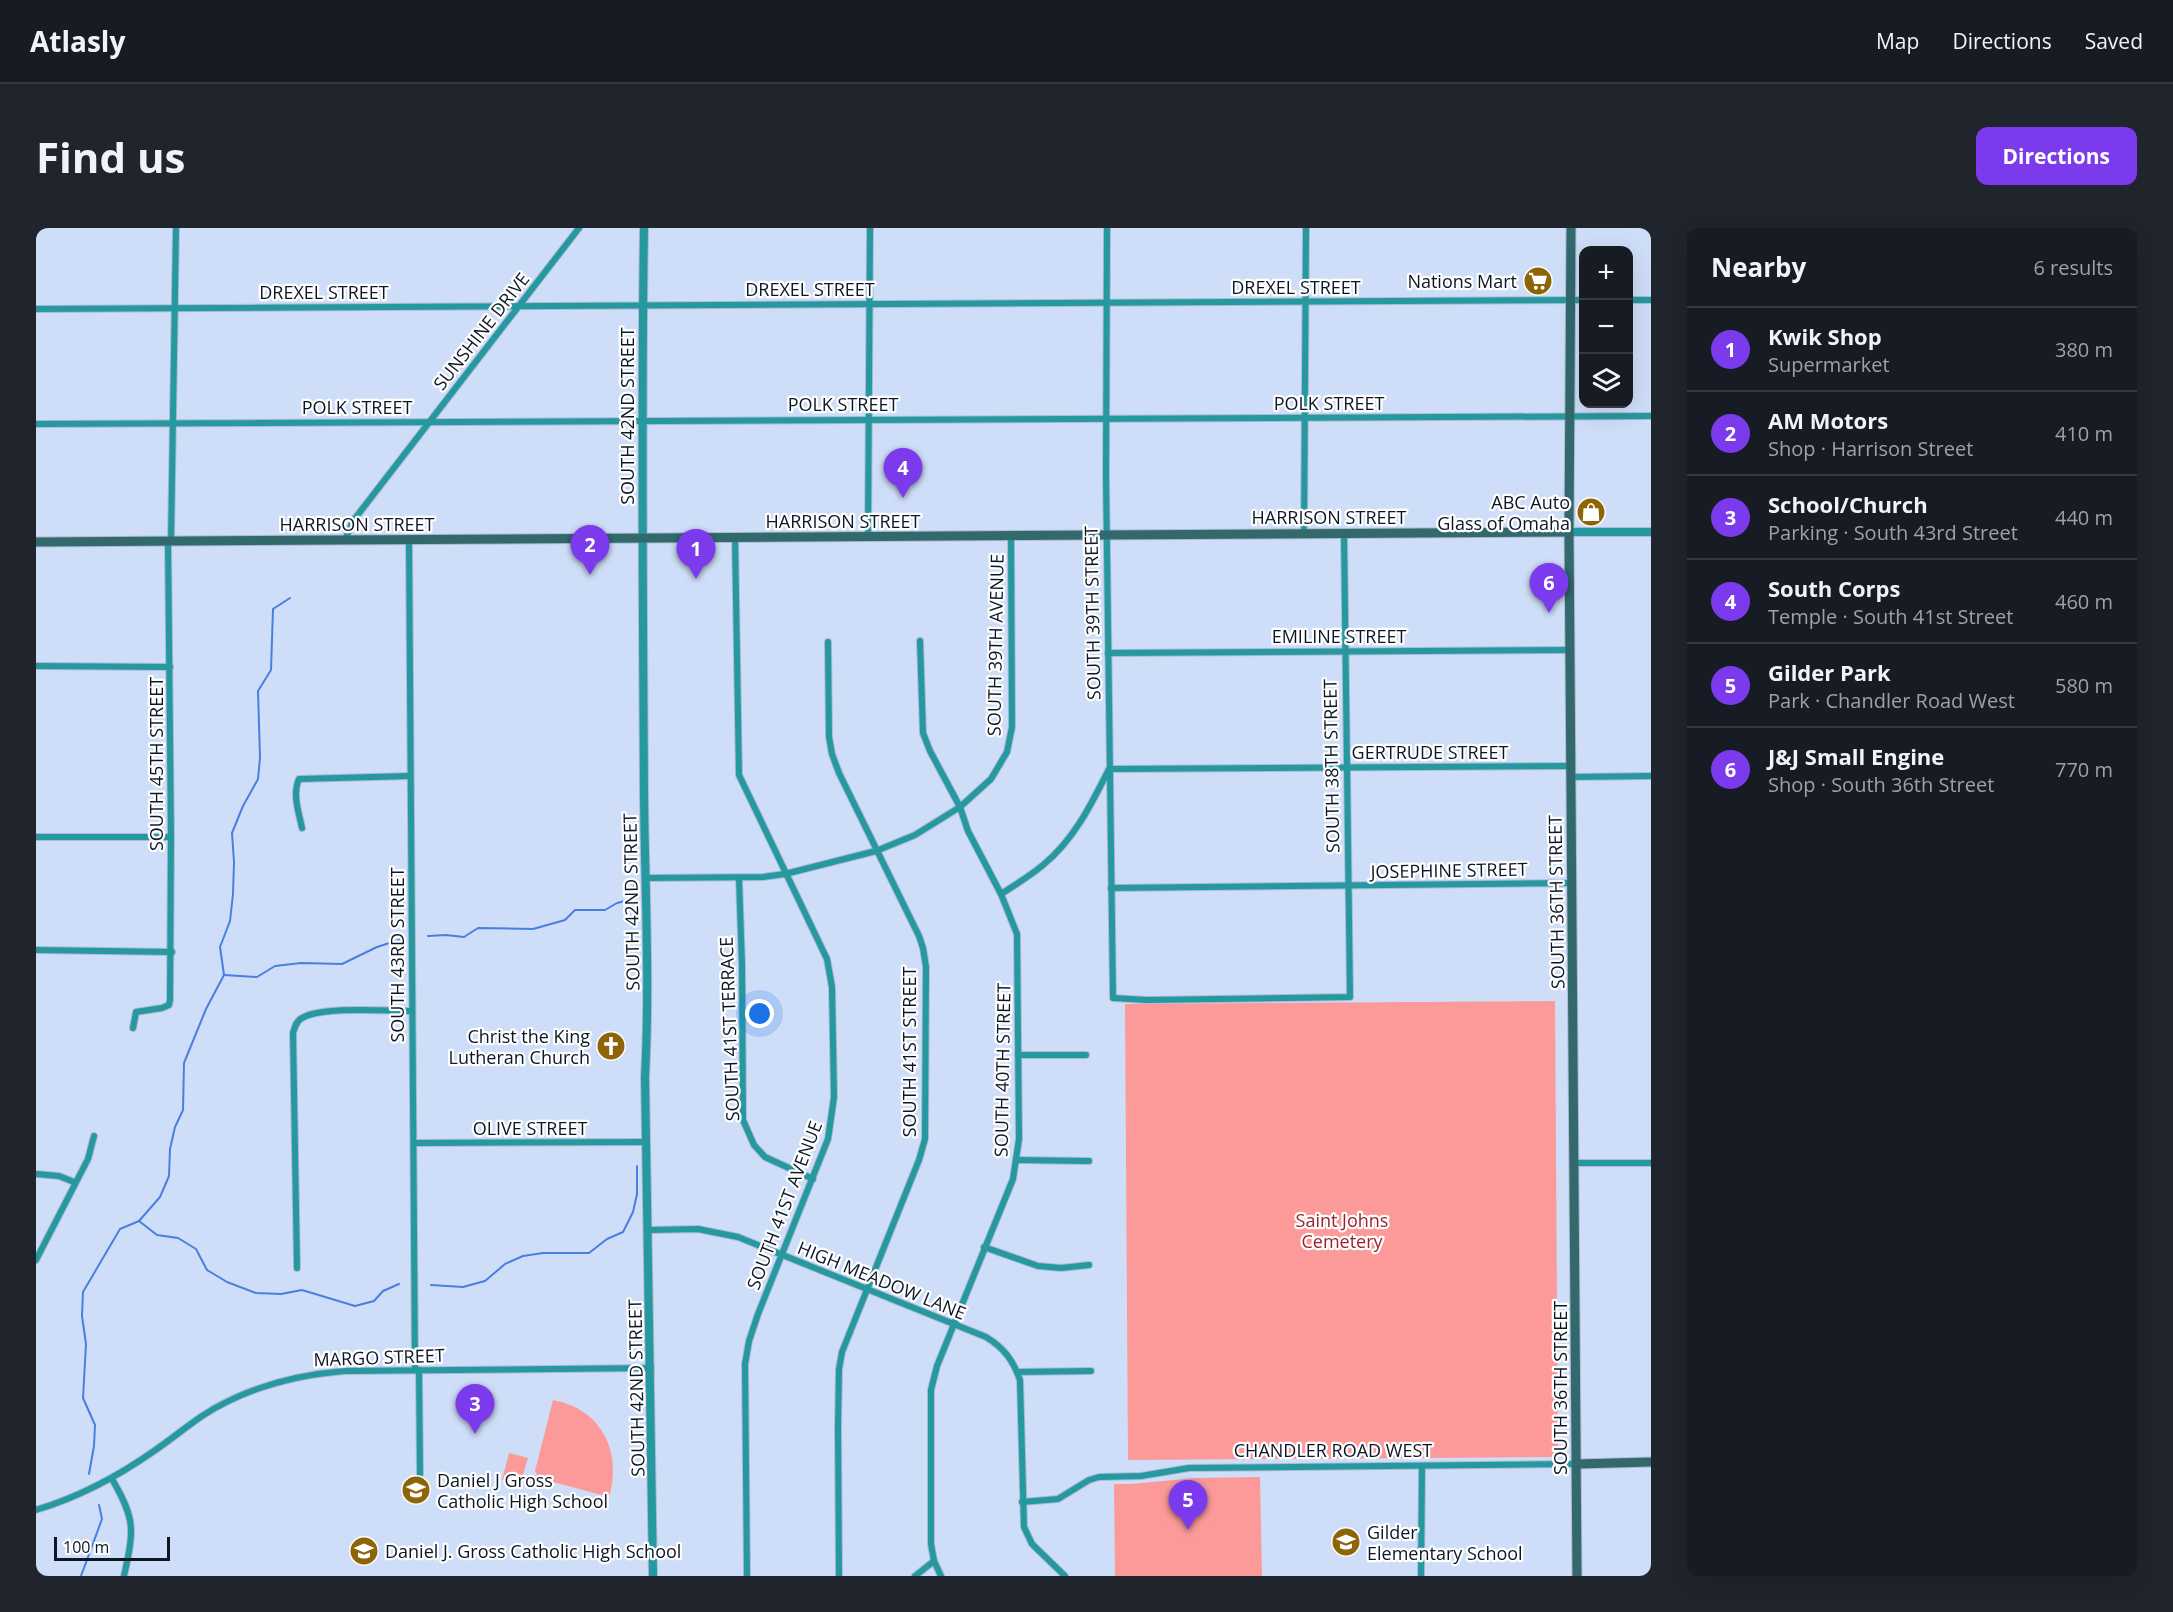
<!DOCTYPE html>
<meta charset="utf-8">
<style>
body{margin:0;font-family:"Open Sans",sans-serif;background:#20242c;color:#f1f3f6}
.controls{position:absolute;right:18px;top:18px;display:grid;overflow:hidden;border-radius:12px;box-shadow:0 6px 24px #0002}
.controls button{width:54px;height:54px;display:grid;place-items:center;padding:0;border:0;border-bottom:2px solid #363941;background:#171b24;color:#f1f3f6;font:30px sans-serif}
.scale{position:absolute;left:18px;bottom:15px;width:116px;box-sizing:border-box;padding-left:6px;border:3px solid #0d1625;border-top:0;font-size:16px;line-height:21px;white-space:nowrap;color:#0d1625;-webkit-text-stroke:4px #fefefe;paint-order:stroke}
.you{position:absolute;left:724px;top:786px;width:21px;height:21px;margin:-15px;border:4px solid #fff;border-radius:50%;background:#1a73e8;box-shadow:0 0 0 9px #1a73e833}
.badge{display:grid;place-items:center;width:39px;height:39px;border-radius:50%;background:#7c3aed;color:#fff;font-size:20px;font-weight:700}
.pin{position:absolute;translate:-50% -50px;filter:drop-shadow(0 2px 3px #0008)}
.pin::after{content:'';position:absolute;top:32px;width:21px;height:18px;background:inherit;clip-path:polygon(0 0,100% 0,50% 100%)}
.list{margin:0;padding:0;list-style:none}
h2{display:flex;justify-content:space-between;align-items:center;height:78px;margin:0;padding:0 24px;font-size:26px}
h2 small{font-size:20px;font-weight:400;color:#9ea1a6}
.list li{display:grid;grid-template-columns:39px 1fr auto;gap:18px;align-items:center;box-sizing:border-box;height:84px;padding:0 24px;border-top:2px solid #363941}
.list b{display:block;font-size:22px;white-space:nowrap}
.list p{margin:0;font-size:20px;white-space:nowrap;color:#9ea1a6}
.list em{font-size:20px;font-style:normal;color:#9ea1a6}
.icon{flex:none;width:33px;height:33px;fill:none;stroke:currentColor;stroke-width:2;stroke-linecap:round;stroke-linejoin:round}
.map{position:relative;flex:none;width:1615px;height:1348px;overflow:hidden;border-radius:12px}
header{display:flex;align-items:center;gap:36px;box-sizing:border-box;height:84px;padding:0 30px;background:#171b24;border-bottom:2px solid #363941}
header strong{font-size:28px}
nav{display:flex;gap:33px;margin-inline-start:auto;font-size:21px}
.intro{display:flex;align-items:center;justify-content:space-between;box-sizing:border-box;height:144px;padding:0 36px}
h1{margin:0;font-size:42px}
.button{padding:15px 27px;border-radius:12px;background:#7c3aed;color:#fff;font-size:21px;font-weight:700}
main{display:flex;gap:36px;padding:0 36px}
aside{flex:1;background:#171b24;border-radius:12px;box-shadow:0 6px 24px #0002}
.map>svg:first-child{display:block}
.green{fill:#fb9a99}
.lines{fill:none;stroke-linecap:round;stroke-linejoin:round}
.stream{stroke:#497fdf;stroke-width:2}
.minor-casing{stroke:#acbad2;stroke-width:8}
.tertiary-casing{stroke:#acbad2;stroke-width:10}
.secondary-casing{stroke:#acbad2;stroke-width:11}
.minor{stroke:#25999f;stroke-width:6}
.tertiary{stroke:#25999f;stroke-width:8}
.secondary{stroke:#31696c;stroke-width:9}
.labels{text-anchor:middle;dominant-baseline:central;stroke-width:4.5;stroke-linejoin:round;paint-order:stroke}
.poi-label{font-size:18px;fill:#0d1625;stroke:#fefefe;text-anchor:end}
.street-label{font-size:18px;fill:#0d1625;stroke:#fefefe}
.park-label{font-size:18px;fill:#96232e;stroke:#fefefe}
</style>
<header>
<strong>Atlasly</strong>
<nav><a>Map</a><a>Directions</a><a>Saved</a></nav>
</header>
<div class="intro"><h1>Find us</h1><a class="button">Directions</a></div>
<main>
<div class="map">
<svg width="1615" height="1348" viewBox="0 0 1615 1348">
<rect width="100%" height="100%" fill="#cfdef8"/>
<!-- green -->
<g class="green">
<path d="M1519,773l3,456 -430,3 -3,-456z"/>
<path d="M517,1172c49,9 69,52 56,97l-71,-19 -3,-7z"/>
<path d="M473,1225l19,5 -8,27 -18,-5z"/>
<path d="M1224,1249l2,99h-147l-1,-92h16l66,-6z"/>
</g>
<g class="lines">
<!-- stream -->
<g class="stream">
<path d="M392,708l18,-1 18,2 14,-9 55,1 32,-9 10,-10h30l12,-7 12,-3 6,-17"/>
<path d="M188,747l33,2 18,-11 26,-3 41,1 35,-17 25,-8"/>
<path d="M103,993l18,14 21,3 18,11 11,21 20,12 29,11 25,1 21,-4 53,16 19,-5 9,-10 16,-7"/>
<path d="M395,1057l32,2 22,-6 20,-17 18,-8 20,-3h46l18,-14 16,-7 10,-20 4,-18v-28"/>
<path d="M53,1246l5,-28 1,-21 -12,-27 3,-54 -4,-28 1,-24 37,-63 19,-8 21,-24 9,-21 1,-27 5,-22 8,-17 1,-47 22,-54 18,-34 -4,-28 10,-26 3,-27 1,-32 -2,-29 11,-27 15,-27 2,-21 -2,-67 13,-21 2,-61 17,-11"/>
<path d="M45,1348l21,-57 -3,-14"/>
</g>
<!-- minor casing -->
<g class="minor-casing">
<g id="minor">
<path d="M1071,0l-1,249 7,521 34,2 203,-3 -6,-463"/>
<path d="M1592,72h23"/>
<path d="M0,81l1548,-9"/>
<path d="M0,196l1615,-8"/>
<path d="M1268,306l2,-306"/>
<path d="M832,309l2,-309"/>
<path d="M699,310l4,237 88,184 5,28 2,110 -6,42 -70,175 -9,27 -4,23 2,212"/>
<path d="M309,312l8,-19 226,-293"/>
<path d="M373,312l6,830"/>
<path d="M135,314l5,-314"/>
<path d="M884,413l3,92 7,18 30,56 8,24 33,63 16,40 2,205 -6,40 -76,187 -6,24v154l3,17 7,15"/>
<path d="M792,414l1,95 3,17 7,19 80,163 4,12 3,19 -1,172 -6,21 -77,192 -3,17 -1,58 1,149"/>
<path d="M1072,425l463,-3"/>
<path d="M0,438l134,1"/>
<path d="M1535,549l80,-1"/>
<path d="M266,600c-3,-15 -10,-34 -3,-49l111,-3"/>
<path d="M0,609h135"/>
<path d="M609,650l118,-1 22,-3 91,-23 39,-16 45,-28 31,-28 16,-27 5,-25 -1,-191"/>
<path d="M703,650l3,87 1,155 11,25 11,12 48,22"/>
<path d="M1075,660l461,-5"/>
<path d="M965,666c14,-9 29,-18 42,-29 31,-25 49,-62 66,-96l462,-3"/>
<path d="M0,722l136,2"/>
<path d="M97,800l3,-16 26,-4 7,-3 1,-5 1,-163 -3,-295"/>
<path d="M982,827h68"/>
<path d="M378,915l233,-1"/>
<path d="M981,932l72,1"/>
<path d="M1538,935h77"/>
<path d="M0,946l23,2 15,6"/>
<path d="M612,1002l50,-1 40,8 248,100c18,11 27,23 34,43l4,147 8,17 33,32"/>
<path d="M948,1019l54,19 23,2 28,-3"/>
<path d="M0,1032l52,-101 6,-23"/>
<path d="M261,1040l-4,-235c2,-6 3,-12 9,-15 21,-12 84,-7 110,-7"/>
<path d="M383,1142l1,104"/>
<path d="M981,1144l74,-1"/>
<path d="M76,1251c24,41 22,51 12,97"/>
<path d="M986,1274l36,-3 31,-19 10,-3 42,-1 48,-8 388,-4"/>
<path d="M0,1282c43,-13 81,-33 118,-59 16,-11 32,-24 48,-35 43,-28 93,-41 143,-45l306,-3"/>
<path d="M879,1348l19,-15"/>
<path d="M1385,1348l1,-110"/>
</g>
</g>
<!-- tertiary casing -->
<g class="tertiary-casing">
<g id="tertiary">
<path d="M608,0c-3,189 -1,379 0,568 1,94 6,188 1,281l8,499"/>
<path d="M1533,304h82"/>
</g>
</g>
<!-- secondary casing -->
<g class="secondary-casing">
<g id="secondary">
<path d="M1535,0l-2,304 8,1044"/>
<path d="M0,314l1533,-10"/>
<path d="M1541,1236l74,-2"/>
</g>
</g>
<!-- minor -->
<use href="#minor" class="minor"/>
<!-- tertiary -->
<use href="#tertiary" class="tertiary"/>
<!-- secondary -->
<use href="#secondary" class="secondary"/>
</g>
<!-- icons -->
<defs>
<g id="supermarket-disc" transform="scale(1.5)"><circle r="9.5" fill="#8d6508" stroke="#fefefe"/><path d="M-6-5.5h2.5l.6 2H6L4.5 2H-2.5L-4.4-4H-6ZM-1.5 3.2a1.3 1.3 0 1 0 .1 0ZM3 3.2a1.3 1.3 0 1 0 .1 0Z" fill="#fff"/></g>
<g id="shop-disc" transform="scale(1.5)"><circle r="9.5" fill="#8d6508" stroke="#fefefe"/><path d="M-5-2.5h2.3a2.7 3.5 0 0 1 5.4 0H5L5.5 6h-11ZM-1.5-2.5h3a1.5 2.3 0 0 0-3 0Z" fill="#fff"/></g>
<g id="church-disc" transform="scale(1.5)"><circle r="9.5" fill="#8d6508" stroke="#fefefe"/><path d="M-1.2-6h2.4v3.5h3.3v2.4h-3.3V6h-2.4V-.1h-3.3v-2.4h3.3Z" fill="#fff"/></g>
<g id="school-disc" transform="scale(1.5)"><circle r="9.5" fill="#8d6508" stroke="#fefefe"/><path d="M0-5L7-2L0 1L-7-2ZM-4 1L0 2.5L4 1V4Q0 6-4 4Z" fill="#fff"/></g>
</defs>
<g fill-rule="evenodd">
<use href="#supermarket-disc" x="1502" y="53"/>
<use href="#shop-disc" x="1555" y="284"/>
<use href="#church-disc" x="575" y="818"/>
<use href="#school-disc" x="380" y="1262"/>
<use href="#school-disc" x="1310" y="1314"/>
<use href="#school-disc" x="328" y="1323"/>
</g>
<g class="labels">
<!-- poi labels -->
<g class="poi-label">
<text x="1481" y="53">Nations Mart</text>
<text x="1534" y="274">ABC Auto<tspan x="1534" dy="21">Glass of Omaha</tspan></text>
<text x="554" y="808">Christ the King<tspan x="554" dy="21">Lutheran Church</tspan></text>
<text x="401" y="1252" text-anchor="start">Daniel J Gross<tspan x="401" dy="21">Catholic High School</tspan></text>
<text x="1331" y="1304" text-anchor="start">Gilder<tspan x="1331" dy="21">Elementary School</tspan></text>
<text x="349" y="1323" text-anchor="start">Daniel J. Gross Catholic High School</text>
</g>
<!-- street labels -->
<g class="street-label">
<text x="1260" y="59">DREXEL STREET</text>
<text x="774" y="61">DREXEL STREET</text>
<text x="288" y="64">DREXEL STREET</text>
<text transform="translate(445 103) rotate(-52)">SUNSHINE DRIVE</text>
<text x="1293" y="175">POLK STREET</text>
<text x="807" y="176">POLK STREET</text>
<text x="321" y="179">POLK STREET</text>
<text transform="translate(591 188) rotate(-90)">SOUTH 42ND STREET</text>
<text x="1293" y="289">HARRISON STREET</text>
<text x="807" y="293">HARRISON STREET</text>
<text x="321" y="296">HARRISON STREET</text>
<text transform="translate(1056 385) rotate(-91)">SOUTH 39TH STREET</text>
<text x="1303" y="408">EMILINE STREET</text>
<text transform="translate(959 417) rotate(-89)">SOUTH 39TH AVENUE</text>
<text x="1394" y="524">GERTRUDE STREET</text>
<text transform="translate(120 536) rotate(-90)">SOUTH 45TH STREET</text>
<text transform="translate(1295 538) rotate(-91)">SOUTH 38TH STREET</text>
<text transform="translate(1413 642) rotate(-1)">JOSEPHINE STREET</text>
<text transform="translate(595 674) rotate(-91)">SOUTH 42ND STREET</text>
<text transform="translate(1520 674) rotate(-91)">SOUTH 36TH STREET</text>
<text transform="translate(361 727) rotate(-90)">SOUTH 43RD STREET</text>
<text transform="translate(693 801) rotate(-92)">SOUTH 41ST TERRACE</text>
<text transform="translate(873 824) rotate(-90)">SOUTH 41ST STREET</text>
<text transform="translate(966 842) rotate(-89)">SOUTH 40TH STREET</text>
<text x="494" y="900">OLIVE STREET</text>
<text transform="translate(748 977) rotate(-69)">SOUTH 41ST AVENUE</text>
<text transform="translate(846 1052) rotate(22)">HIGH MEADOW LANE</text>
<text transform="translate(343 1129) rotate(-2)">MARGO STREET</text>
<text transform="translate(600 1160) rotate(-91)">SOUTH 42ND STREET</text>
<text transform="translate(1524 1160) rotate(-90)">SOUTH 36TH STREET</text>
<text x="1297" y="1222">CHANDLER ROAD WEST</text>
</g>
<!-- park labels -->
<g class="park-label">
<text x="1306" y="992">Saint Johns<tspan x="1306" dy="21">Cemetery</tspan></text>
</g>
</g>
</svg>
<div class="controls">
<button>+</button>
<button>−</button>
<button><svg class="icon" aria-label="layers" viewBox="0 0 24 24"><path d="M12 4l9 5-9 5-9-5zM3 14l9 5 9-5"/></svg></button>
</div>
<div class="scale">100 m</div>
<div class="you"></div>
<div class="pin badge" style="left:660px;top:351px">1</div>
<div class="pin badge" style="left:554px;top:347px">2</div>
<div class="pin badge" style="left:439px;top:1206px">3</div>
<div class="pin badge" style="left:867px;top:270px">4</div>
<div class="pin badge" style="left:1152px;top:1302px">5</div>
<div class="pin badge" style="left:1513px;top:385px">6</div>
</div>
<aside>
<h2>Nearby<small>6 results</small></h2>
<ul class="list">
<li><span class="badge">1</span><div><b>Kwik Shop</b><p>Supermarket</p></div><em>380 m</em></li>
<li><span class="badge">2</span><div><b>AM Motors</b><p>Shop · Harrison Street</p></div><em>410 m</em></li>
<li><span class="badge">3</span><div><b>School/Church</b><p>Parking · South 43rd Street</p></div><em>440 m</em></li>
<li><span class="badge">4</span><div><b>South Corps</b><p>Temple · South 41st Street</p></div><em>460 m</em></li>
<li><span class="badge">5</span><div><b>Gilder Park</b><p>Park · Chandler Road West</p></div><em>580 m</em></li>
<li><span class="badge">6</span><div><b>J&amp;J Small Engine</b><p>Shop · South 36th Street</p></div><em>770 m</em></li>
</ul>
</aside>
</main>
